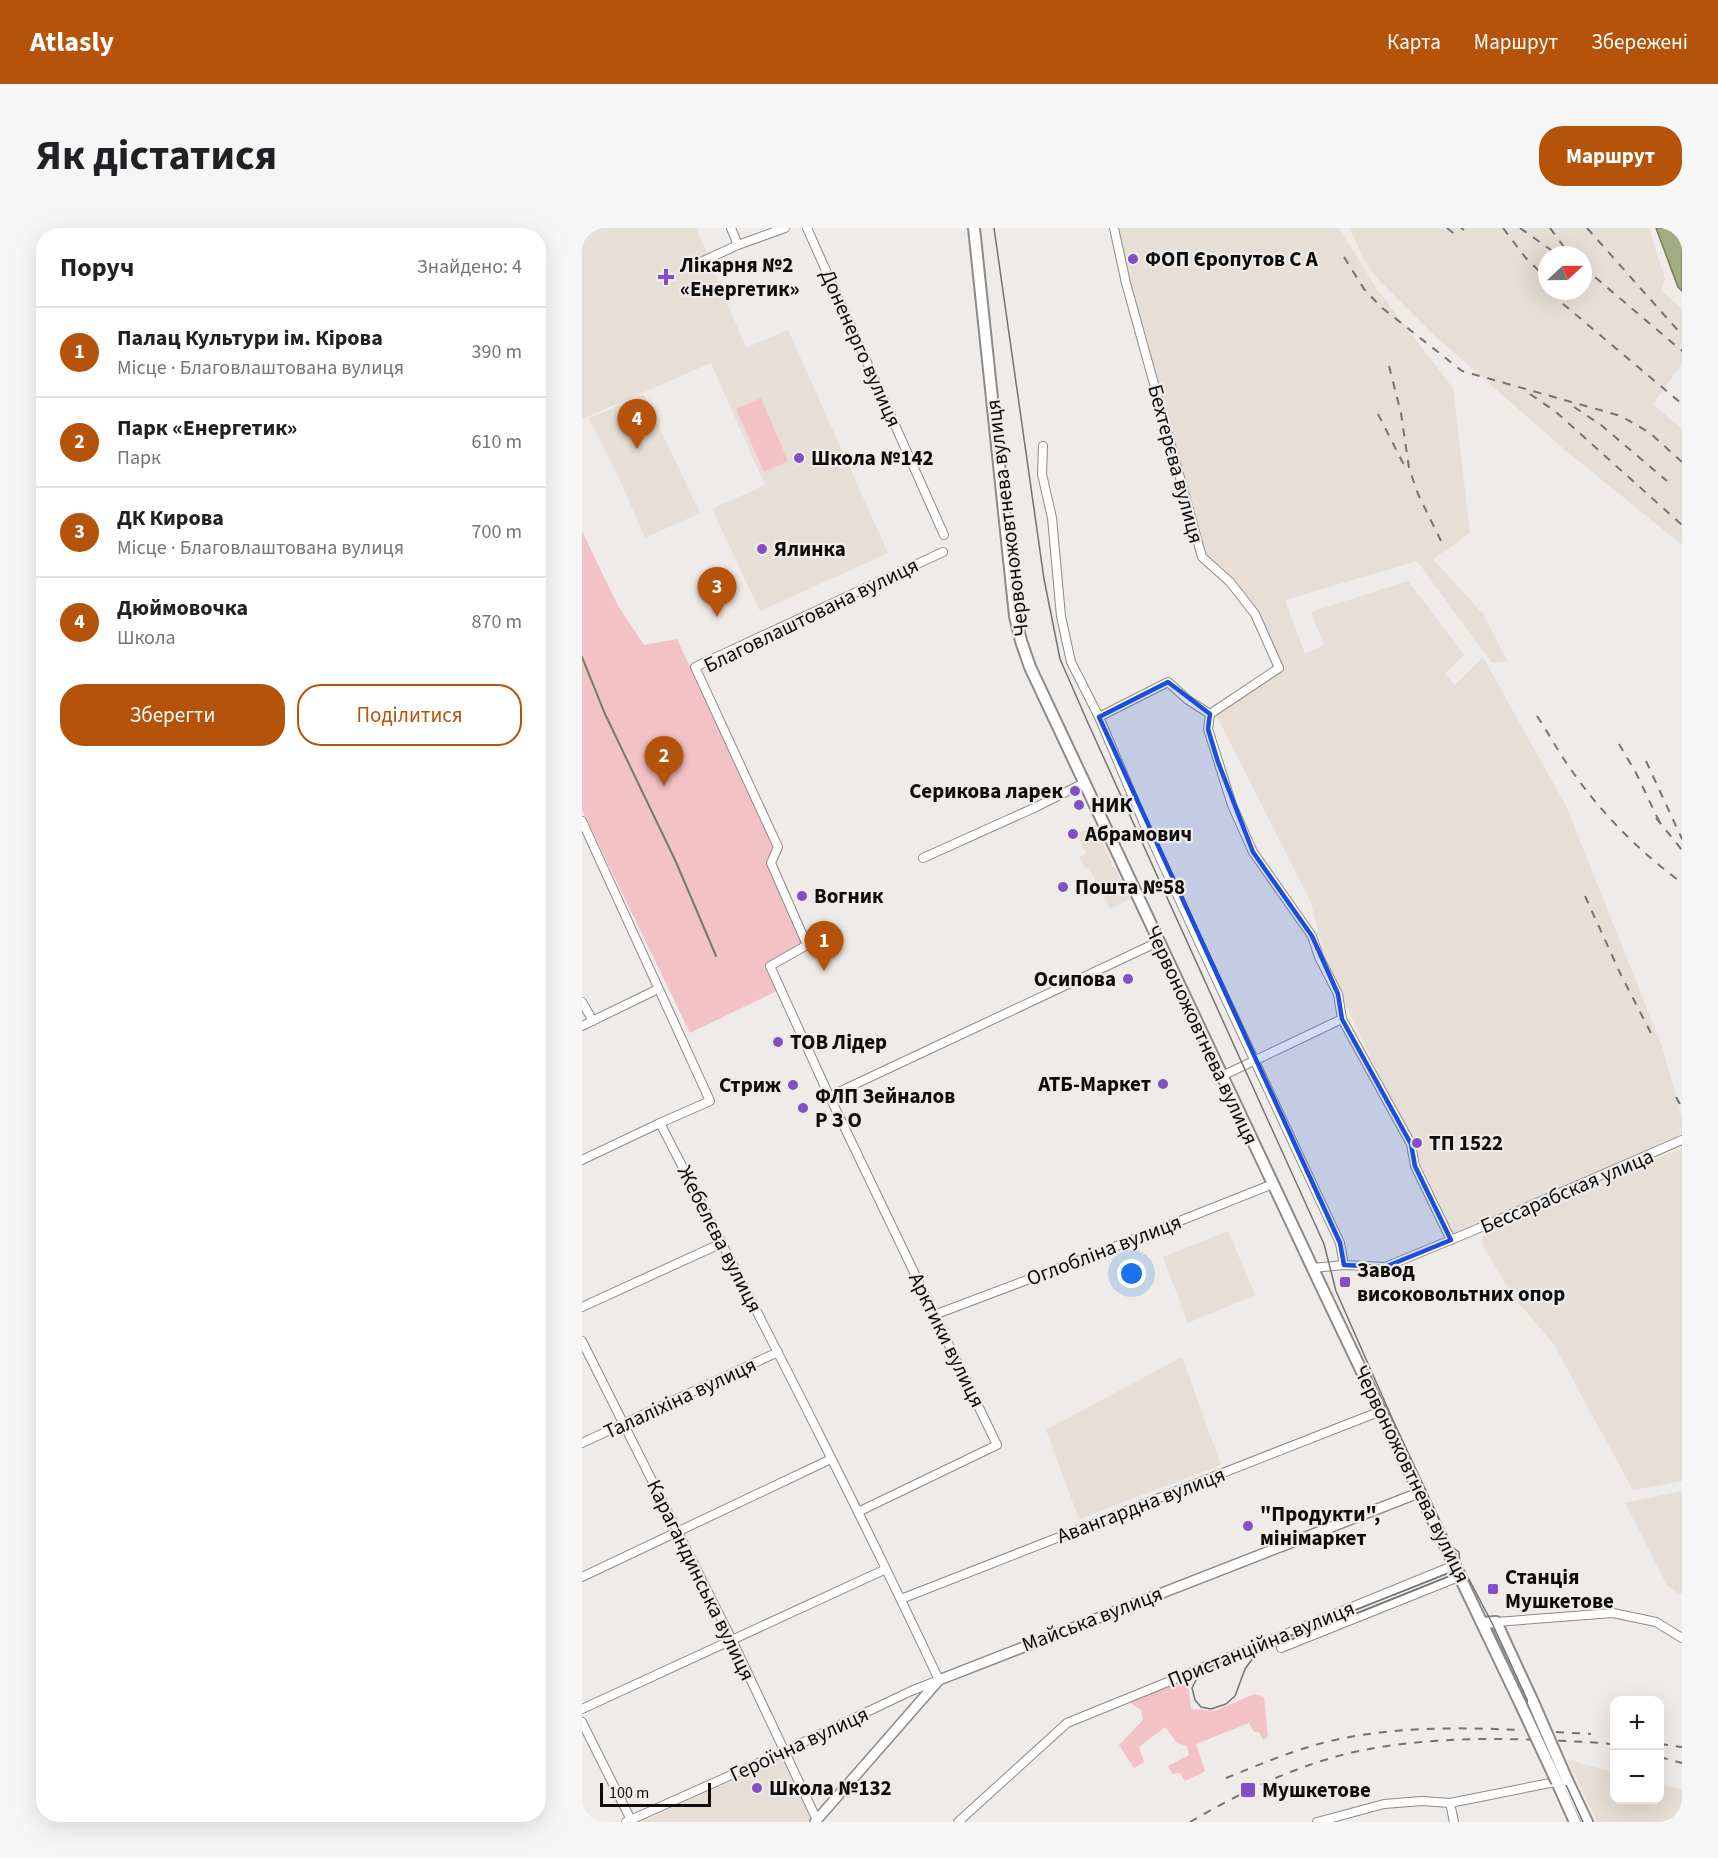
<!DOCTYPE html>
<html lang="uk">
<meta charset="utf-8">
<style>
body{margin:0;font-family:"Source Sans 3",sans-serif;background:#f6f6f6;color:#202124}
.controls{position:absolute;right:18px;bottom:18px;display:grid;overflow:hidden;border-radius:12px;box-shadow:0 6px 24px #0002}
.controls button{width:54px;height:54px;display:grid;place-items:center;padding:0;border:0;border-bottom:2px solid #e0e0e0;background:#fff;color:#202124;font:30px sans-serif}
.compass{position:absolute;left:956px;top:18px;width:54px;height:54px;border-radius:50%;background:#fff;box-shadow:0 6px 24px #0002;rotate:68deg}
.scale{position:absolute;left:18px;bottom:15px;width:111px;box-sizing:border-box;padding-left:6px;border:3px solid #0e0d0c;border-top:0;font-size:16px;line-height:21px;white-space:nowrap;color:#0e0d0c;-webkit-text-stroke:4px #eeebe8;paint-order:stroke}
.you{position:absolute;left:550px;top:1046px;width:21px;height:21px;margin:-15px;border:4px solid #fff;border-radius:50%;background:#1a73e8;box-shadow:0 0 0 9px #1a73e833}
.badge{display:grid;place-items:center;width:39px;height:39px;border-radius:50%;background:#b45309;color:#fff;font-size:20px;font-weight:700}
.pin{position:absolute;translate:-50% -50px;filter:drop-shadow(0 2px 3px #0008)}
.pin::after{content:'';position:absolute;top:32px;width:21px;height:18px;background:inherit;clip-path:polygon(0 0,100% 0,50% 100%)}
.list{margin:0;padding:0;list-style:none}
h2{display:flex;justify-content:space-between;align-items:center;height:78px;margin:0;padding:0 24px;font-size:26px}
h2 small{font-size:20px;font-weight:400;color:#757577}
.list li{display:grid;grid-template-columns:39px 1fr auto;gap:18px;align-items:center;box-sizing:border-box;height:90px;padding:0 24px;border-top:2px solid #e0e0e0}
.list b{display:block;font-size:22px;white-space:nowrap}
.list p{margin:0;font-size:20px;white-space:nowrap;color:#757577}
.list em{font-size:20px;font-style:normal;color:#757577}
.actions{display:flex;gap:12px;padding:18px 24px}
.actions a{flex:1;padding:14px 0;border:2px solid #b45309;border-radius:24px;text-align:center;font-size:21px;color:#b45309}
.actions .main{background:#b45309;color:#fff}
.map{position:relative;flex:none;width:1100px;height:1594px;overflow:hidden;border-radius:24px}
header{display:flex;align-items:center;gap:36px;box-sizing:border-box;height:84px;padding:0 30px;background:#b45309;color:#fff}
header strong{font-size:28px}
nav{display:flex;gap:33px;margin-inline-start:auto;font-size:21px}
.intro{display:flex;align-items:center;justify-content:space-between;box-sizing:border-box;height:144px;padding:0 36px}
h1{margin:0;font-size:42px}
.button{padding:15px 27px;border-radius:24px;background:#b45309;color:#fff;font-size:21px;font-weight:700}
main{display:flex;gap:36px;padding:0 36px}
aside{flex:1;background:#fff;border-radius:24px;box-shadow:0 6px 24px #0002}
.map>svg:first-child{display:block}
.built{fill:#e7ded5;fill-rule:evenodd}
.green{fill:#f3c2c4}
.water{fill:#a3ac81;stroke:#767c5e;stroke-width:1.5}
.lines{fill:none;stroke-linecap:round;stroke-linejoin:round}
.stream{stroke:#767c5e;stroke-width:2}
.minor-casing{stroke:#8d8a88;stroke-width:10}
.tertiary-casing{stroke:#8d8a88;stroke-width:12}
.secondary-casing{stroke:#8d8a88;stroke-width:14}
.minor{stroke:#fff;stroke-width:8}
.tertiary{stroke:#fff;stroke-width:9}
.secondary{stroke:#fff;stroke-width:10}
.tram{stroke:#757371;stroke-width:1.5}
.rail{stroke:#757371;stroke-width:2;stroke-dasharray:8 8;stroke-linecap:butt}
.secondary-bridge-casing{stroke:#8d8a88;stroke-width:14;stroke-linecap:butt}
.secondary-bridge{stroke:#fff;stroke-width:10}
.marked{fill:#1d4ed8;fill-opacity:0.2;stroke:#1d4ed8;stroke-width:4.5;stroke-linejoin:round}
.poi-dot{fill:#834fc7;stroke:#eeebe8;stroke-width:2}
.labels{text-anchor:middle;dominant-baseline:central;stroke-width:4.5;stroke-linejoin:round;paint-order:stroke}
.poi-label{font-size:21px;font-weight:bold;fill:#0e0d0c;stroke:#eeebe8;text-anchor:start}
.street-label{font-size:21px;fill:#0e0d0c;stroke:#eeebe8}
</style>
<header>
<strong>Atlasly</strong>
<nav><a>Карта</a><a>Маршрут</a><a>Збережені</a></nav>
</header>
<div class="intro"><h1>Як дістатися</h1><a class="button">Маршрут</a></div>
<main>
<aside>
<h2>Поруч<small>Знайдено: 4</small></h2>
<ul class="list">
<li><span class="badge">1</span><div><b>Палац Культури ім. Кірова</b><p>Місце · Благовлаштована вулиця</p></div><em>390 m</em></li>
<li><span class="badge">2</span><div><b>Парк «Енергетик»</b><p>Парк</p></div><em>610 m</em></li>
<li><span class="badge">3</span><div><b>ДК Кирова</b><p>Місце · Благовлаштована вулиця</p></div><em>700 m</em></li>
<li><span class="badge">4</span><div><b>Дюймовочка</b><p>Школа</p></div><em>870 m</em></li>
</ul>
<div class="actions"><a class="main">Зберегти</a><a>Поділитися</a></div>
</aside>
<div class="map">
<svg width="1100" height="1594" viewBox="0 0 1100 1594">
<rect width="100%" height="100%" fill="#eeebe8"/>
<!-- built -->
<g class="built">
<path d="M0,0h114l50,120 42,-18 100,223 -128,58 -48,-102 53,-24 -54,-122 -129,56z"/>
<path d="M537,0h220l37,60 77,100 17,145 -37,26 50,55 24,47 -15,2 -75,-102 -132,39 20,54 19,-9 -13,-33 97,-31 56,74 -19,19 10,11 28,-28 83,149 96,240 20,72v19l-228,98 -129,-275 -14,-58 -98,-193 69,-45 -24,-53 -24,-33 -28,-24 -74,-263z"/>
<path d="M768,0h299l16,51 -4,11 21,19v55l-29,40 29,25v116l-117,-95 -131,-115 -60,-60 -11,-17zM965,27h36v36h-36z"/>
<path d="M62,167l56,118 -55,25 -25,-58 -31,-62z"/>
<path d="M512,598l36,73 -20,10 -9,-18 -15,6 -4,-8 14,-8 -7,-13 -4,1 -6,-12 7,-3 -9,-20z"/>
<path d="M1100,920v333l-49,9 -80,-147 -39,-45 -32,-54 2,-12z"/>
<path d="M646,1003l27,64 -67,28 -25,-66z"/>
<path d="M600,1129l39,108 -142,54 -33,-89z"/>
<path d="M1100,1263v102l-3,1 -12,-9 -42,-82z"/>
<path d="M201,1529l29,61 -3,4h-167z"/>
<path d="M986,1532l46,12v28h46v-16l22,6v32h-85z"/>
</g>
<!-- green -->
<g class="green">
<path d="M179,170l27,63 -24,11 -28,-63z"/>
<path d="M0,303l35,73 27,41 33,-6 98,208 -6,15 36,82 -37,22 11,24 -89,43 -108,-223z"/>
<path d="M596,1446l9,3 4,32 24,2 39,-17 10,3 4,40 -5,3 -4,-8h-5l-5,-9 -53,21 9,27 -20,10 -5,-8 -8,1 -4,-8 21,-11 -2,-9 -10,-3 -12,-16 -26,20 5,15 -10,6 -15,-23 24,-25 -2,-10 -13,-9z"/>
</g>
<!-- water -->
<path class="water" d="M1074,0h26v63l-4,-4z"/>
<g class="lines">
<!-- stream -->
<path class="stream" d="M0,429l23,57 71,148 40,94"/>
<!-- minor casing -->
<g class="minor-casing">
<g id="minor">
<path d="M149,0l7,17"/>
<path d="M225,0l137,307"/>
<path d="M532,0l12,55 76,274 28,25 25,32 24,54 -69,46"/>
<path d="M110,38l46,-21 47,-17"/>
<path d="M461,218l-1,28 10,44 9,98 10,46 28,55 44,104 56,121 141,301 4,22"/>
<path d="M517,489l69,-35 20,18 22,14 -2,15 24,76 21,47 59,84 7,21 19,37 4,25 -120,57"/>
<path d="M0,593l128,280 -50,22c95,185 191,369 279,557l-28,11 -126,60 -159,71"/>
<path d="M341,630l111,-50 50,-25"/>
<path d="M0,774l11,19"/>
<path d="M760,791l69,125 4,22 36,74"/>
<path d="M0,798l76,-37"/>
<path d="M248,868l328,-154"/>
<path d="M0,932l78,-37"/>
<path d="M731,1040l31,-3 41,2 85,-35 212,-92"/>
<path d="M0,1079l140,-64"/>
<path d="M352,1087l175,-66 164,-65"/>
<path d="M0,1113l150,299 85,180"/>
<path d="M0,1215l196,-91"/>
<path d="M276,1284l139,-67 -171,-356 -56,-123 37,-21 -36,-82 7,-16 -83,-180 248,-115"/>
<path d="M0,1349l249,-118"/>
<path d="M319,1371l480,-188"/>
<path d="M914,1394l117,-9 43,9 26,16"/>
<path d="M699,1420l180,-72"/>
<path d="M0,1481l304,-140"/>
<path d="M0,1494l50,100"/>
<path d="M868,1575l4,19"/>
<path d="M376,1594l109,-99 388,-158"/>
<path d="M735,1594l67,-18 38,-3 28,2 110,-22"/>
</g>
</g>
<!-- tertiary casing -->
<g class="tertiary-casing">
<path id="tertiary" d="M233,1594l124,-142 482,-188"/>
</g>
<!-- secondary casing -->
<g class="secondary-casing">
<g id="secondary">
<path d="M392,0l41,388 6,25 9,26 292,621 199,417"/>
<path d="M901,1395l13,-1 37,80"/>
<path d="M985,1552l20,42"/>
<path d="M975,1554l18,40"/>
</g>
</g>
<!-- minor -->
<use href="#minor" class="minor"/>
<!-- tertiary -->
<use href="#tertiary" class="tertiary"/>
<!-- secondary -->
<use href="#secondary" class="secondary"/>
<!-- tram -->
<g class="tram">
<path d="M412,0l50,351 16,80 28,64 236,521 12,47 56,127 60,129 40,76 91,199"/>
<path d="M870,1319l7,5 1,15 -5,7 -199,80 -11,15 -10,27 -9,8 -15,5 -10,-2 -6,-7 -3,-12 6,-12 12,-9 239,-94 7,-7z"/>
</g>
<!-- rail -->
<g class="rail">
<path d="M865,0l11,9"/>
<path d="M879,0l3,2"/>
<path d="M921,0l22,29 22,22"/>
<path d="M938,0l38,27"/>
<path d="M968,0l20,27"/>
<path d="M1005,0l95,107"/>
<path d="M762,29l20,32 17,18 81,64 159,45 29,17 32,29"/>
<path d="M1001,39l99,84"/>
<path d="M971,63l9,12 120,101"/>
<path d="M807,138l12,47 8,55 9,26 23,47"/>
<path d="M948,166l26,18 126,113"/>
<path d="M992,179l27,18 66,56"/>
<path d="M796,186l27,53"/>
<path d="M955,488c12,18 22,37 35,55 30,43 68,81 110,112"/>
<path d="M1037,516l17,29 24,50"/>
<path d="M1064,533l36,78"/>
<path d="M1074,590l26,32"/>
<path d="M1003,668l36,79 33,64"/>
<path d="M1094,869l6,11"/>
<path d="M958,1503l51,3"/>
<path d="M1078,1516l22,3"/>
<path d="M1078,1529l22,6"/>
<path d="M644,1550c35,-14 72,-30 109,-38 59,-13 123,-13 184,-10"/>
<path d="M608,1594c58,-34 123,-65 191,-75 74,-12 149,-8 224,-4l9,2"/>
</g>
<!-- secondary-bridge casing -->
<g class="secondary-bridge-casing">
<g id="secondary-bridge">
<path d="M951,1474l34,78"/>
<path d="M939,1477l36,77"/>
</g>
</g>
<!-- secondary-bridge -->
<use href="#secondary-bridge" class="secondary-bridge"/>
</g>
<!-- marked area -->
<path class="marked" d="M586,454l42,32 -2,15 10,33 35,90 59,84 26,58 4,25 69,125 4,22 36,74 -66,27 -41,-2 -4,-22 -241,-526z"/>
<!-- markers -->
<g class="poi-dot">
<circle cx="551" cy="31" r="6"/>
<path d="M81 40h6v6h6v6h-6v6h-6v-6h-6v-6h6z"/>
<circle cx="217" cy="230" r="6"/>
<circle cx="180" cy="321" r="6"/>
<circle cx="493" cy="563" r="6"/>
<circle cx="497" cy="577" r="6"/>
<circle cx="491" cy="606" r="6"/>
<circle cx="481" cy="659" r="6"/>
<circle cx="220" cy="668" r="6"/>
<circle cx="546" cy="751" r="6"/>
<circle cx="196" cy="814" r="6"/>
<circle cx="581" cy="856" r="6"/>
<circle cx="211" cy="857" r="6"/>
<circle cx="221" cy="880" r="6"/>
<circle cx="835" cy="915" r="6"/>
<rect x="757" y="1048" width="12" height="12" rx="3"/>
<circle cx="666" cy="1298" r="6"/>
<rect x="905" y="1355" width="12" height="12" rx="3"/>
<circle cx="175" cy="1560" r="6"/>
<rect x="658" y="1554" width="16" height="16" rx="3"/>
</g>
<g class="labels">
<!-- poi labels -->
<g class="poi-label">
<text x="563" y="31">ФОП Єропутов С А</text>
<text x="98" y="37">Лікарня №2<tspan x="98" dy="24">«Енергетик»</tspan></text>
<text x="229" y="230">Школа №142</text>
<text x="192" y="321">Ялинка</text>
<text x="481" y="563" text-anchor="end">Серикова ларек</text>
<text x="509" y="577">НИК</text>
<text x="503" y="606">Абрамович</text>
<text x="493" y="659">Пошта №58</text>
<text x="232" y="668">Вогник</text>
<text x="534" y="751" text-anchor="end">Осипова</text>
<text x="208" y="814">ТОВ Лідер</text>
<text x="569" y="856" text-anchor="end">АТБ-Маркет</text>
<text x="199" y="857" text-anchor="end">Стриж</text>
<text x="233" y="868">ФЛП Зейналов<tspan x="233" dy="24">Р З О</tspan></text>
<text x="847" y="915">ТП 1522</text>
<text x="775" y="1042">Завод<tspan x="775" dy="24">високовольтних опор</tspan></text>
<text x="678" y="1286">"Продукти",<tspan x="678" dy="24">мінімаркет</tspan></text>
<text x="923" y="1349">Станція<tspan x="923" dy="24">Мушкетове</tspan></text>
<text x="187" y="1560">Школа №132</text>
<text x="680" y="1562">Мушкетове</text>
</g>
<!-- street labels -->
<g class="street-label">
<text transform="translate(279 120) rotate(66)">Доненерго вулиця</text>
<text transform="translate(594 236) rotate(75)">Бехтерєва вулиця</text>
<text transform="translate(425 290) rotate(-97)">Червоножовтнева вулиця</text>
<text transform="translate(229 387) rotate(-26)">Благовлаштована вулиця</text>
<text transform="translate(620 807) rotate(65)">Червоножовтнева вулиця</text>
<text transform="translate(985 963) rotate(-23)">Бессарабская улица</text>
<text transform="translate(138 1011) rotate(63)">Жебелєва вулиця</text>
<text transform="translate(522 1022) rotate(-21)">Оглобліна вулиця</text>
<text transform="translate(365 1112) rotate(64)">Арктики вулиця</text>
<text transform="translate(98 1170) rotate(-25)">Талаліхіна вулиця</text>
<text transform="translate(830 1246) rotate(64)">Червоножовтнева вулиця</text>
<text transform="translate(559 1277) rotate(-21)">Авангардна вулиця</text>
<text transform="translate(119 1352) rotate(64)">Карагандинська вулиця</text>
<text transform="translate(510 1391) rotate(-21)">Майська вулиця</text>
<text transform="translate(679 1416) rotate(-22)">Пристанційна вулиця</text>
<text transform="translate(217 1516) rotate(-25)">Героїчна вулиця</text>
</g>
</g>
</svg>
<div class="controls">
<button>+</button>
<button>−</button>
</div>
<svg class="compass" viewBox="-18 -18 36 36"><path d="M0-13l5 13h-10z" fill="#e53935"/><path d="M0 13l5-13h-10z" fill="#757577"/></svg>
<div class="scale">100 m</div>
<div class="you"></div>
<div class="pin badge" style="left:242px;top:743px">1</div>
<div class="pin badge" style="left:82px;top:558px">2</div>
<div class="pin badge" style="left:135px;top:389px">3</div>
<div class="pin badge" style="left:55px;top:221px">4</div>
</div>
</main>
